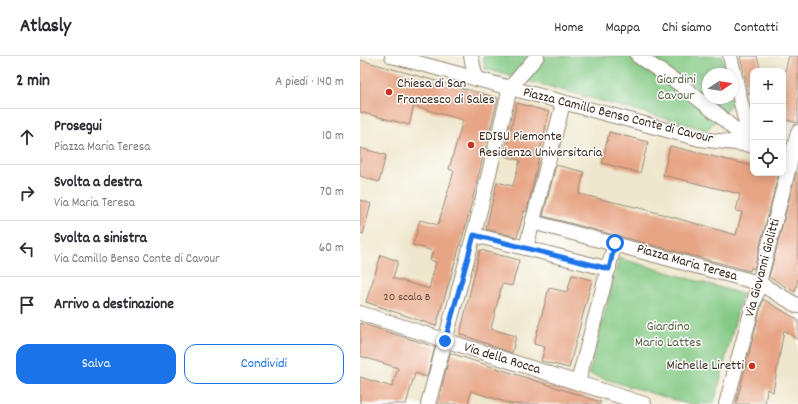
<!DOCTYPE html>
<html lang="it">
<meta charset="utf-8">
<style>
body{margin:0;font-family:Dekko,sans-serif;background:#f2f2f3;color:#2b2b33}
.controls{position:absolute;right:12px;top:12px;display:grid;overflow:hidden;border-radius:8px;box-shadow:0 2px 10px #0003}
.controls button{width:36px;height:36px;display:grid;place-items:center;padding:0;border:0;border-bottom:1px solid #e1e1e2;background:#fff;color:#2b2b33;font:20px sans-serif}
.compass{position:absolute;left:342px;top:12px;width:36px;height:36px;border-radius:50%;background:#fff;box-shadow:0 2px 10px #0003;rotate:78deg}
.stop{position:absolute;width:12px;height:12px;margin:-9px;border:3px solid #1a73e8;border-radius:50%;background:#fff}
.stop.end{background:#1a73e8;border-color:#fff;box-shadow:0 1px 4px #0008}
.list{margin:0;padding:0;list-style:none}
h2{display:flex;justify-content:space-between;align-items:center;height:52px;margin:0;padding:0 16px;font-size:17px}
h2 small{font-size:13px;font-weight:400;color:#7c7c81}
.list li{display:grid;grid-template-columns:26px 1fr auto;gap:12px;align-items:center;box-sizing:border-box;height:56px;padding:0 16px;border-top:1px solid #e1e1e2}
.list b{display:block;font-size:15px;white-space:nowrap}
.list p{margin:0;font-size:13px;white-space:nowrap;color:#7c7c81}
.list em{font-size:13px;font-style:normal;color:#7c7c81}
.actions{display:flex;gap:8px;padding:12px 16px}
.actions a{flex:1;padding:9px 0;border:1px solid #1a73e8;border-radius:12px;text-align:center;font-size:14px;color:#1a73e8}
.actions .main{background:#1a73e8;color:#fff}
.icon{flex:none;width:22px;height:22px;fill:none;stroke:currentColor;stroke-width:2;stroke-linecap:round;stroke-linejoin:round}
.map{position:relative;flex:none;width:438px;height:348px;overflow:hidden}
header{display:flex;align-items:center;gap:24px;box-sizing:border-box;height:56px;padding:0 20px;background:#fff;border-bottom:1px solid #e1e1e2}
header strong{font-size:19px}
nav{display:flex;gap:22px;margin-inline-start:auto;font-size:14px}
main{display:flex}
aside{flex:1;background:#fff}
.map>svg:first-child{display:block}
.green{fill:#84c984;stroke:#607a51}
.building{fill:#e7a585}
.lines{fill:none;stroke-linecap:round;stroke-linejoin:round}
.street-casing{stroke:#958876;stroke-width:16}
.street{stroke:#fff;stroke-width:14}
.route{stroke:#1a73e8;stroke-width:5}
.poi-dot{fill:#c8321e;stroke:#fff;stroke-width:1.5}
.labels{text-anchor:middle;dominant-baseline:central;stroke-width:3;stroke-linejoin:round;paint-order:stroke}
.number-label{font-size:12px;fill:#664938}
.park-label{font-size:14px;fill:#556242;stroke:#fff}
.poi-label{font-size:14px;fill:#3b2a1e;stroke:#fff;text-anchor:start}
.street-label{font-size:14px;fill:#3b2a1e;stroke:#fff}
</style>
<header>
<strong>Atlasly</strong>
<nav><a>Home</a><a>Mappa</a><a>Chi siamo</a><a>Contatti</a></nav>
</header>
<main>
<aside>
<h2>2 min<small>A piedi · 140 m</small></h2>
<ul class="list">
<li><svg class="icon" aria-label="ahead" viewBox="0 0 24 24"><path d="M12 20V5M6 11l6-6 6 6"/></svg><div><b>Prosegui</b><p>Piazza Maria Teresa</p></div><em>10 m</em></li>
<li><svg class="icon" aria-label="right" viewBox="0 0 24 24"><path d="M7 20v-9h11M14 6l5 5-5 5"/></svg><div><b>Svolta a destra</b><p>Via Maria Teresa</p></div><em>70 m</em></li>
<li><svg class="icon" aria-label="left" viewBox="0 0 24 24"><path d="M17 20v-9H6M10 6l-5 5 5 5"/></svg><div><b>Svolta a sinistra</b><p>Via Camillo Benso Conte di Cavour</p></div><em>60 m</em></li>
<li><svg class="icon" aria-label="arrive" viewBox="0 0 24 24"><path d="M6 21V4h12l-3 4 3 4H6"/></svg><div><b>Arrivo a destinazione</b></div></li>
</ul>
<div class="actions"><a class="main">Salva</a><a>Condividi</a></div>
</aside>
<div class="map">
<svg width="438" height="348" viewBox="0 0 438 348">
<rect width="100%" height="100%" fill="#fff"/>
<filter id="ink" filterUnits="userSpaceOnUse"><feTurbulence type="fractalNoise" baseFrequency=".025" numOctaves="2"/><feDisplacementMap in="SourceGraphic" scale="8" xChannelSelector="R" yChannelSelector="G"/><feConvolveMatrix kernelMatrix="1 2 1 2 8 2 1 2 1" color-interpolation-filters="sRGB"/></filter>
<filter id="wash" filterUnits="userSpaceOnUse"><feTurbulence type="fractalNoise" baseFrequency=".012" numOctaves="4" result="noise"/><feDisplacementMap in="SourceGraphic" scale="16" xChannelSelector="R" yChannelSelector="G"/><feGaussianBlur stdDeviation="0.9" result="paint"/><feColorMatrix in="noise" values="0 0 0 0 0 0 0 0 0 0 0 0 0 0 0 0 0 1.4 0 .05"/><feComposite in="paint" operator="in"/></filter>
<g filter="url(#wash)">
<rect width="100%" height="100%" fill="#efe7cd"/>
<!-- green -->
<g class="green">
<path d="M123,0h239l4,18h-18v24h24l1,5 -26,27 -222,-61z"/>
<path d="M259,202l123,36 -28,110h-27l-98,-30z"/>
</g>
<g id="blocks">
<!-- building -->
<g class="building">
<path d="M380,0h17l4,15h-8v23l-4,1z"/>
<path d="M429,0h9v67l-15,-4v-40z"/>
<path d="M0,4l138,38 -32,127 -30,101 -70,-24 15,-47 17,6 -5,17 36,11 7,-27 -6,-2 3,-9 -20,-6 7,-25 18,5 16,-54 -5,-2 14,-49 -49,-14 -5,19 -49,-13z"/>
<path d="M157,47l32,9 -22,99h-3l-7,26 -31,-8 11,-47 16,4 7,-26 -16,-4z"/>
<path d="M249,76l39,10 -8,31 -38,-10z"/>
<path d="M310,90l83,20v7h26l-25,96 -3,-2 -1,4 -207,-55 13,-51 28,7 -5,22 65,15 92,26 6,-23 -6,-1 4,-17 -77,-19z"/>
<path d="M0,92l26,7 -7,27 -19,-6z"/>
<path d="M436,117h2v107l-3,12 -26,-15z"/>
<path d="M0,144l11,4 -8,30 -3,-1z"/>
<path d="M120,194l39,10 -7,26 -10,-2 -11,45 25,7 -4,17 -52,-19z"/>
<path d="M212,219l20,5 -23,88 -28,-7 4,-14 -11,-3 15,-56 18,4z"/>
<path d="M403,243l35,21v20l-14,-10 -11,62 -6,-3 -2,15h-29z"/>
<path d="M0,267l75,24 -8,30 -12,-4 -9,31h-46v-27l32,10 6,-19 -38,-12z"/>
<path d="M90,297l151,49 -1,2h-89l-40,-13 -3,13h-30z"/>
</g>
</g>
</g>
<g filter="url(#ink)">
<use href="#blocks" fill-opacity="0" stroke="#958876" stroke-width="1"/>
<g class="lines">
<!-- street casing -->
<g class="street-casing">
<g id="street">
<path d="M32,0l308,83 53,6"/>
<path d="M111,0l5,23"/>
<path d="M278,0l43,29 39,31 31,29"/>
<path d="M370,0l21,89"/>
<path d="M172,166l227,61 39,23"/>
<path d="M114,179l135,34"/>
<path d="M166,192l37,-145"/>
<path d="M0,257l284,91"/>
<path d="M218,326l37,-139"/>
<path d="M68,348l49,-182 33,-134 27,-32"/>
<path d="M366,348l33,-121 39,-151"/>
</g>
</g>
<!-- street -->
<use href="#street" class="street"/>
</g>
</g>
<g class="lines" filter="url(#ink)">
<!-- route -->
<path class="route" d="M85,285l29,-106 135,34 6,-26"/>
</g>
<!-- markers -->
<g class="poi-dot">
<circle cx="29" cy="36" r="4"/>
<circle cx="111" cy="89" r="4"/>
<circle cx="392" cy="310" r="4"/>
</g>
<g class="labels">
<!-- number labels -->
<g class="number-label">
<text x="47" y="241">20 scala B</text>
</g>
<!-- park labels -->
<g class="park-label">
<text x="316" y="24">Giardini<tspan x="316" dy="16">Cavour</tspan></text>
<text x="308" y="271">Giardino<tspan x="308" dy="16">Mario Lattes</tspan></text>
</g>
<!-- poi labels -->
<g class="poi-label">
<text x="37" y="28">Chiesa di San<tspan x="37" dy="16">Francesco di Sales</tspan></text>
<text x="119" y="81">EDISU Piemonte<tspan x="119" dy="16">Residenza Universitaria</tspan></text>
<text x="384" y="310" text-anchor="end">Michelle Liretti</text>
</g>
<!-- street labels -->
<g class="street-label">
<text transform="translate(258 60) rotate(14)">Piazza Camillo Benso Conte di Cavour</text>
<text transform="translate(327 207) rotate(16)">Piazza Maria Teresa</text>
<text transform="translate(403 212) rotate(-75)">Via Giovanni Giolitti</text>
<text transform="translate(142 303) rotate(17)">Via della Rocca</text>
</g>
</g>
</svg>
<div class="controls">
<button>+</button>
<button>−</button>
<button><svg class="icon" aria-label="locate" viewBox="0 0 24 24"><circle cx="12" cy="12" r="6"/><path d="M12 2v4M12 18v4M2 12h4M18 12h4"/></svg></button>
</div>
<svg class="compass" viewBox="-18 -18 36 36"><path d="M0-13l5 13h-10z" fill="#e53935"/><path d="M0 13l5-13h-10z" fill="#7c7c81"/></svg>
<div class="stop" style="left:255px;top:187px"></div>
<div class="stop end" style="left:85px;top:285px"></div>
</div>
</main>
